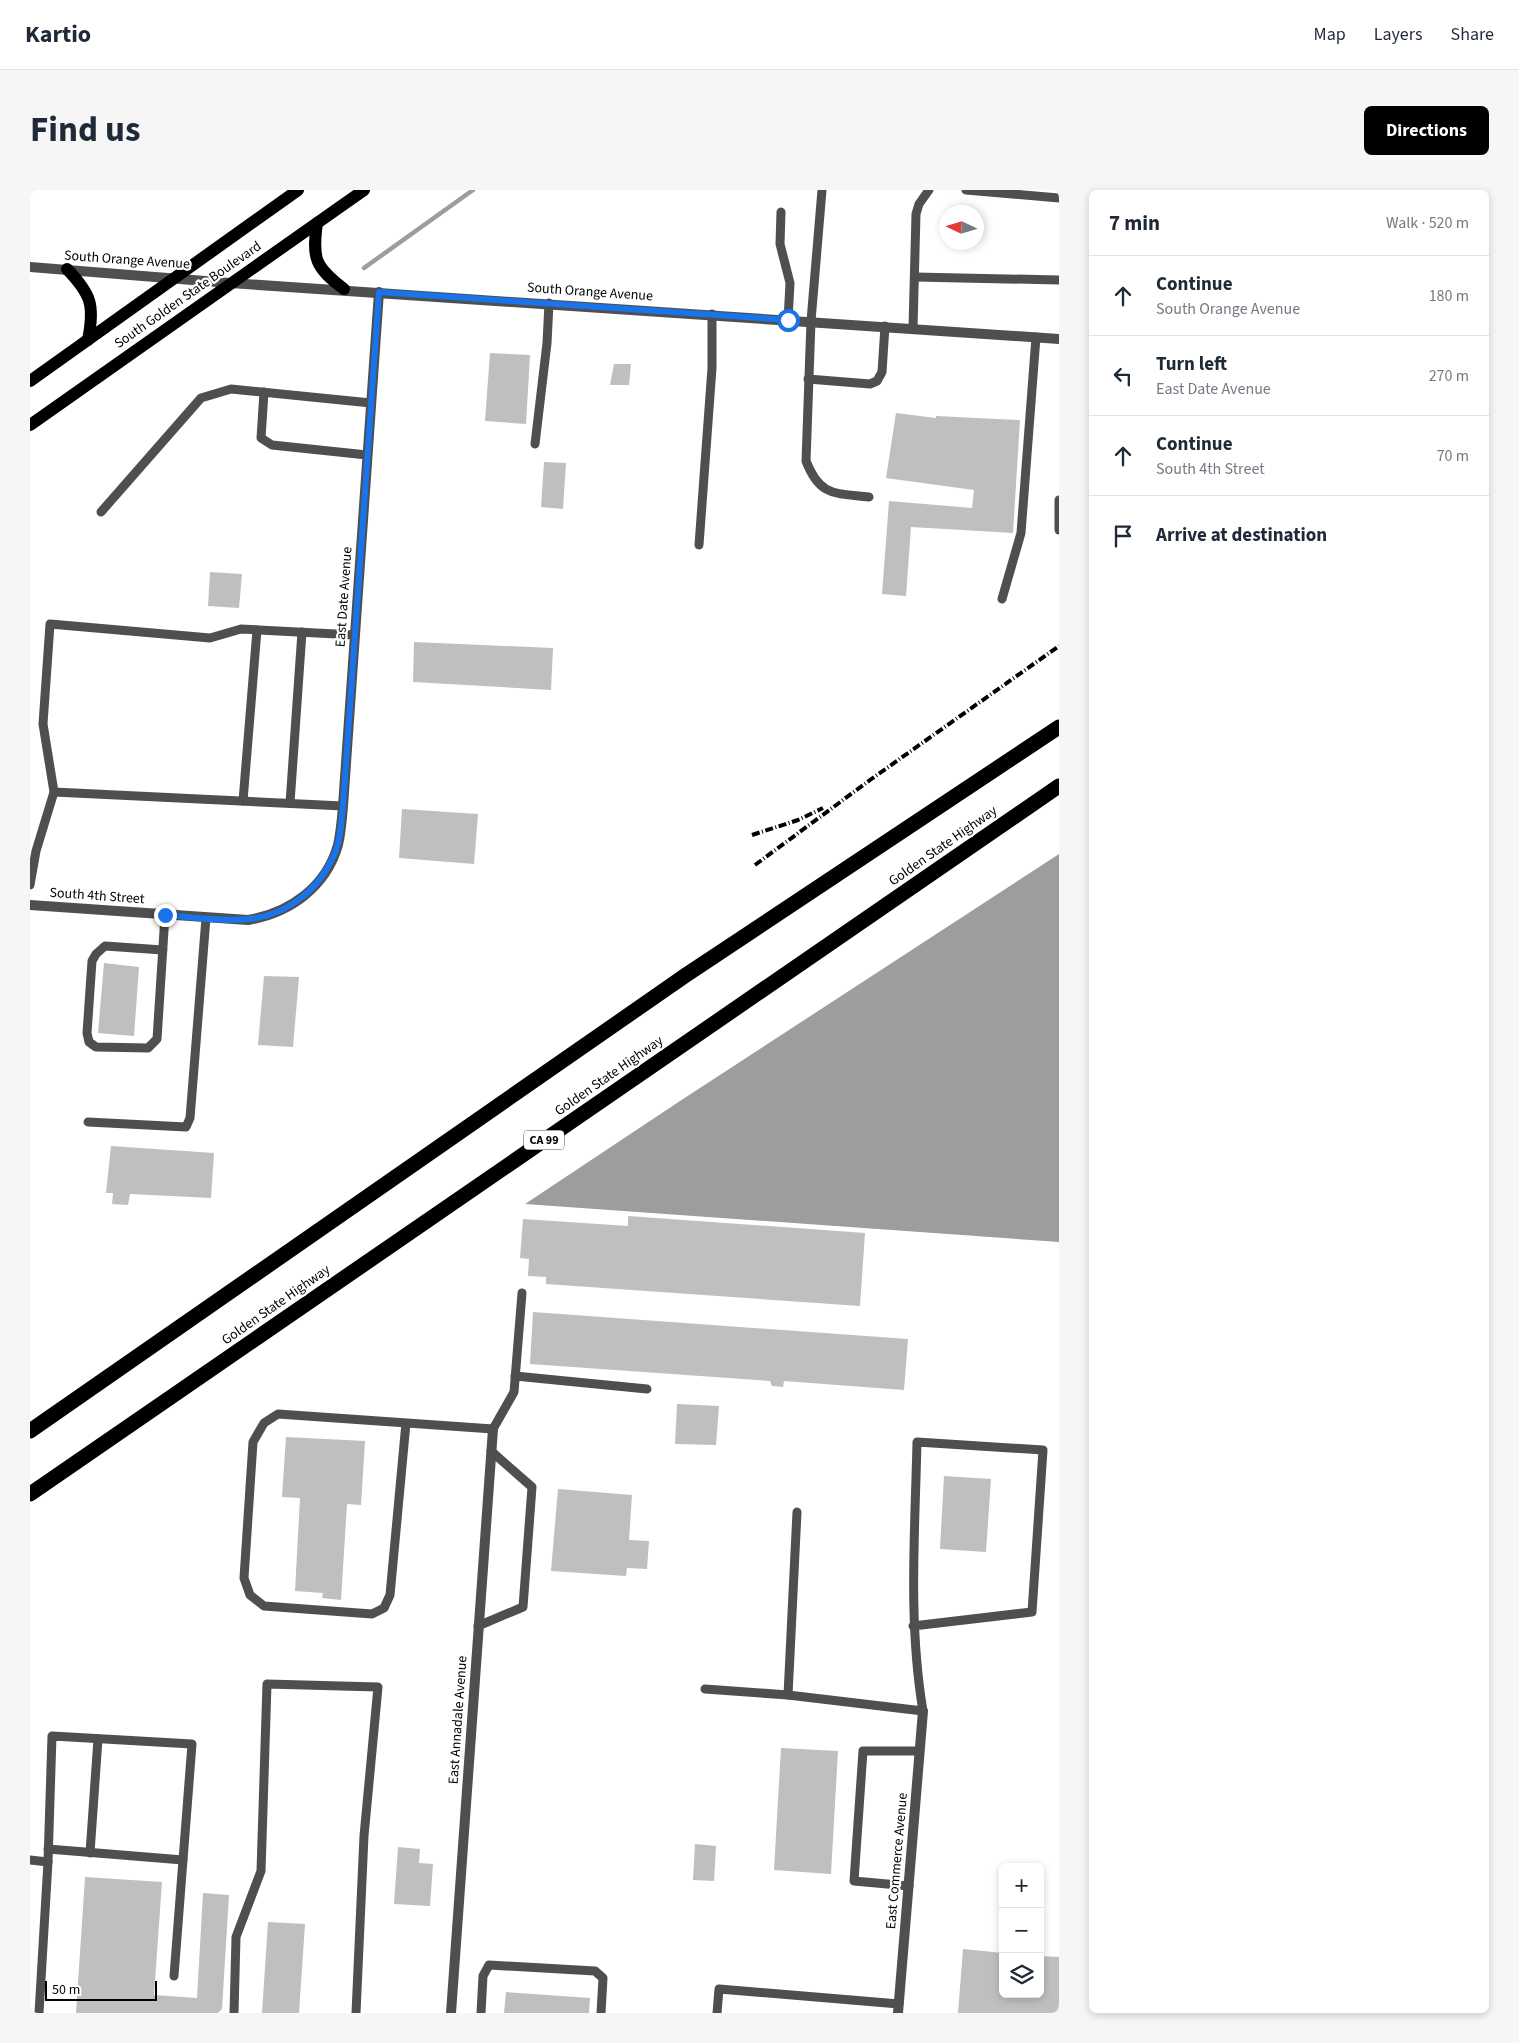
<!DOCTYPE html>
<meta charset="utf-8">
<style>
body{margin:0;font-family:"Source Sans 3",sans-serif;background:#f6f6f7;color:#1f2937}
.controls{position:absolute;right:15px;bottom:15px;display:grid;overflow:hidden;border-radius:8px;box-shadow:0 2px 8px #0003}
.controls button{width:45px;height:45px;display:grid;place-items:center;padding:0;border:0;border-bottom:1px solid #e0e1e3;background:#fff;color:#1f2937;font:25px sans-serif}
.compass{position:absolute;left:909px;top:15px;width:45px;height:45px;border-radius:50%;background:#fff;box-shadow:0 2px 8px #0003;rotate:274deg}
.scale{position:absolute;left:15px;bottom:12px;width:112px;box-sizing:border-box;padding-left:5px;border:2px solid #000;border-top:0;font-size:14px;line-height:18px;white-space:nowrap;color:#000;-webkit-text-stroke:4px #fff;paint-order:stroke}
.stop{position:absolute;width:15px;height:15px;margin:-11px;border:4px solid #1a73e8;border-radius:50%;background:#fff}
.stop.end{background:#1a73e8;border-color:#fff;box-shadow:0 1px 5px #0008}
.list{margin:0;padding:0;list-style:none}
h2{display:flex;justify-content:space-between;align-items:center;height:65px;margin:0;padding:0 20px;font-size:21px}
h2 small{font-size:16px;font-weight:400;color:#747a83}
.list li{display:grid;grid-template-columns:32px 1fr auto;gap:15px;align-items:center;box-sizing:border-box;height:80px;padding:0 20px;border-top:1px solid #e0e1e3}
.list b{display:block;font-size:19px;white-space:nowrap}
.list p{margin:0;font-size:16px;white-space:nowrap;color:#747a83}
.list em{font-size:16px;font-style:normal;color:#747a83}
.icon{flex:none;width:28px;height:28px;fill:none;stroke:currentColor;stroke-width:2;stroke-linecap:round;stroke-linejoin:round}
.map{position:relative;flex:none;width:1029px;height:1823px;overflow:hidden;border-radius:8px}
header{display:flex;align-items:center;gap:30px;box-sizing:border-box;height:70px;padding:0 25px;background:#fff;border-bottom:1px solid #e0e1e3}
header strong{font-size:24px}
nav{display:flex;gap:28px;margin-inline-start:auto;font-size:18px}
.intro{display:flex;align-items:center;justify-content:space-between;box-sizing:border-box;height:120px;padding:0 30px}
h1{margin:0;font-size:35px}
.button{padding:12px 22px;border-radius:8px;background:#000;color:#fff;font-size:18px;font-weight:700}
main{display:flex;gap:30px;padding:0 30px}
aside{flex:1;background:#fff;border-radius:8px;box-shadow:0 2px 8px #0003}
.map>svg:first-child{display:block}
.water{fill:#9d9d9d}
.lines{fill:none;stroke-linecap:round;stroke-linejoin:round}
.stream{stroke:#9d9d9d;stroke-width:4.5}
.building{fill:#bfbfbf}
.service{stroke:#4f4f4f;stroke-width:9}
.minor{stroke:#4f4f4f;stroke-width:10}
.primary{stroke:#000;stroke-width:12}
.motorway{stroke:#000;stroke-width:15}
.rail{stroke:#000;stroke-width:4;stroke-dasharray:8 2.5 1 2.5;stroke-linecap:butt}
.route{stroke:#1a73e8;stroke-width:6}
.labels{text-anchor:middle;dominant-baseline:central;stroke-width:4.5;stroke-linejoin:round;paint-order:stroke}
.shield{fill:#fff;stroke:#4c4c4c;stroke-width:1}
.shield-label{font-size:12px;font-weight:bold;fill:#000}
.street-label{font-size:14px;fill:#000;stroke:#fff}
</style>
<header>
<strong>Kartio</strong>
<nav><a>Map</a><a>Layers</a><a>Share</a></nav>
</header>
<div class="intro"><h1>Find us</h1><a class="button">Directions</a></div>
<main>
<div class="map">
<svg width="1029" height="1823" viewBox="0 0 1029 1823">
<rect width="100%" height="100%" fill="#fff"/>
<!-- water -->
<path class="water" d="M1029,664v388l-534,-38 155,-103z"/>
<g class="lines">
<!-- stream -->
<path class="stream" d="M334,78l109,-78"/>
</g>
<!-- building -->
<g class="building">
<path d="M460,163l40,2 -4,69 -41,-3z"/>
<path d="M584,174h17l-2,21h-19z"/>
<path d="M866,223l40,5v-2l84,4 -7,113 -102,-6 -5,69 -24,-2 7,-93 83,7 2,-18 -88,-12z"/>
<path d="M514,272l22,1 -3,46 -22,-2z"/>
<path d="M180,382l32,2 -3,34 -31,-2z"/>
<path d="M384,452l139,6 -2,42 -138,-8z"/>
<path d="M372,619l76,5 -4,50 -75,-6z"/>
<path d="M74,773l35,4 -5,69 -36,-3z"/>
<path d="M234,786l35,1 -6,70 -35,-2z"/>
<path d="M81,956l103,7 -3,45 -81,-4 -2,11 -16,-1 1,-11h-7z"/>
<path d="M598,1026l237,17 -5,73 -314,-22v-7l-18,-1 1,-17 -9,-1 3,-39 105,7z"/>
<path d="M503,1122l375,27 -4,51 -120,-9 -1,6 -11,-1 -2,-5 -240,-17z"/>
<path d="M647,1214l42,2 -3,39 -41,-1z"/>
<path d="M256,1247l79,4 -4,64 -14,-1 -6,96 -19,-2 1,-5 -28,-2 5,-93 -18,-1z"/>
<path d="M914,1286l47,3 -5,73 -46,-3z"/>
<path d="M528,1299l74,6 -3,45 20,1 -2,28 -20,-1 -1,8 -75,-5z"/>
<path d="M751,1558l57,3 -7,123 -57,-4z"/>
<path d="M665,1654l21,2 -2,35 -21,-1z"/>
<path d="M368,1657l22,2 -1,14 14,1 -3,42 -36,-2z"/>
<path d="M55,1687l77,5 -8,113 43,3 6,-105 26,2 -7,114 -4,4h-142z"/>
<path d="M238,1732l37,2 -6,89h-37z"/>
<path d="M933,1759l40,4v41h37v-38l19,1v56h-101z"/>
<path d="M476,1802l84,6 -1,15h-85z"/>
</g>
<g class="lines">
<!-- service -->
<g class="service">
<path d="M792,0l-11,131 -5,140c14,36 29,32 63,36"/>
<path d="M936,0l93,8"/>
<path d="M751,22l-1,32 10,39 -2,37"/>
<path d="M885,87l144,3"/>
<path d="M883,138l3,-114 3,-10 10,-14"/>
<path d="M778,189l62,5 7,-3 5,-9 3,-46"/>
<path d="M234,202l-3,46 11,7 95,10"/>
<path d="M505,254l12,-101 2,-40"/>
<path d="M1029,310v30"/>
<path d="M71,322l100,-114 30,-9 140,14"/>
<path d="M669,355l13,-177v-54"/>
<path d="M972,409l19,-66 15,-196"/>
<path d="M24,602l289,14"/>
<path d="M213,611l14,-171"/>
<path d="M260,613l12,-171"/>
<path d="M0,695l6,-34 18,-59 -11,-68 7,-100 160,14 31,-9 114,6"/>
<path d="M133,760l-58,-4 -9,8 -4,7 -5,72 2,9 7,5 52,1 9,-9 8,-124"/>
<path d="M58,932l98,5 4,-9 16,-200"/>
<path d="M485,1186l132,13"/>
<path d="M376,1233l-16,172 -6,13 -12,6 -108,-8 -14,-11 -6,-17 9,-136 11,-19 14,-9 215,15 21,-37 8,-99"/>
<path d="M448,1436l45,-19 9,-120 -41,-36"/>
<path d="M675,1499l83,6 135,16c-15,-89 -8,-179 -6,-269l126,8 -11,162 -119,14"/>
<path d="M758,1505l9,-183"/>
<path d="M18,1659l135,11"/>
<path d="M60,1663l8,-114"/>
<path d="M0,1670l18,2"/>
<path d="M879,1696l-55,-5 9,-130h56"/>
<path d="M9,1823l9,-151 4,-126 140,8 -18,232"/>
<path d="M204,1823l2,-76 25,-66 6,-187 111,3 -14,149 -8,177"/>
<path d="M451,1823l2,-37 6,-11 106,6 8,7 -2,35"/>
<path d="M687,1823l2,-24 180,15"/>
</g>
<!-- minor -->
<g class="minor">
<path d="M0,77l200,16 829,56"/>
<path d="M0,715l218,15c42,-7 78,-33 90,-75 3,-13 4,-26 5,-39l36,-514"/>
<path d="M421,1823l42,-584"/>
<path d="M868,1823l25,-302"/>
</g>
<!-- primary -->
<g class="primary">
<path d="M287,33c-5,36 -2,44 27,66"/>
<path d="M37,79c24,25 28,36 21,71"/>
<path d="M0,191l268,-191"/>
<path d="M0,235l334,-235"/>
</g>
<!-- motorway -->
<g class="motorway">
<path d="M0,1241l656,-456 373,-248"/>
<path d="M0,1304l1029,-708"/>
</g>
<!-- rail -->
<g class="rail">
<path d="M722,645l46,-15 25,-12"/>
<path d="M725,675l115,-85 189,-134"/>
</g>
</g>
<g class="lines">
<!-- route -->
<path class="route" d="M135,725c27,2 57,7 84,4 38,-4 70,-29 85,-64 7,-15 7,-33 9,-49l36,-514 409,28"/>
</g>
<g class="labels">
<!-- shield labels -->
<rect class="shield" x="494" y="940.5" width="40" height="19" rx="4"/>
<g class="shield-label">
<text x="514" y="950">CA 99</text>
</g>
<!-- street labels -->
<g class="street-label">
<text transform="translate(97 70) rotate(4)">South Orange Avenue</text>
<text transform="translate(560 102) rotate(4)">South Orange Avenue</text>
<text transform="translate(158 105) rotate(-35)">South Golden State Boulevard</text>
<text transform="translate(314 407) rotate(-86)">East Date Avenue</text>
<text transform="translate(913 656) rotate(-35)">Golden State Highway</text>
<text transform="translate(67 706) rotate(4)">South 4th Street</text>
<text transform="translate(579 886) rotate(-35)">Golden State Highway</text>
<text transform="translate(246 1115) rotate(-35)">Golden State Highway</text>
<text transform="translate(428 1530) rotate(-86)">East Annadale Avenue</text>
<text transform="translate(867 1671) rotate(-85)">East Commerce Avenue</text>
</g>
</g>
</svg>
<div class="controls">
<button>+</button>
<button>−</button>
<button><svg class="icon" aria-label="layers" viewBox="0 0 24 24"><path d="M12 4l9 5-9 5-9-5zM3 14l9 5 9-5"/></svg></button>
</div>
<svg class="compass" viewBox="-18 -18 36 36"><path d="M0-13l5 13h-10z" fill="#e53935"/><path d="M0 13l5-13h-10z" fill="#747a83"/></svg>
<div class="scale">50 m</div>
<div class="stop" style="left:758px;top:130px"></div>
<div class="stop end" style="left:135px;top:725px"></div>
</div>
<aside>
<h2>7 min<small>Walk · 520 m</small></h2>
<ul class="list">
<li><svg class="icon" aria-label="ahead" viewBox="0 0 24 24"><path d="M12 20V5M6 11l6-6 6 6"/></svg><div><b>Continue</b><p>South Orange Avenue</p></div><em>180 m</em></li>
<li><svg class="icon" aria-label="left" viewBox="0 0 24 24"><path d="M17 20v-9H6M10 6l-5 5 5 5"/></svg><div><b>Turn left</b><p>East Date Avenue</p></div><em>270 m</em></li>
<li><svg class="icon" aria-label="ahead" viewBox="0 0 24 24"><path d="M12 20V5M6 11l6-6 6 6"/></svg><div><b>Continue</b><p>South 4th Street</p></div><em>70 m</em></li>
<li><svg class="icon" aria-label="arrive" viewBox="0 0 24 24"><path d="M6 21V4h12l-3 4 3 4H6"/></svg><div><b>Arrive at destination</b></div></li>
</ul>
</aside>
</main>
